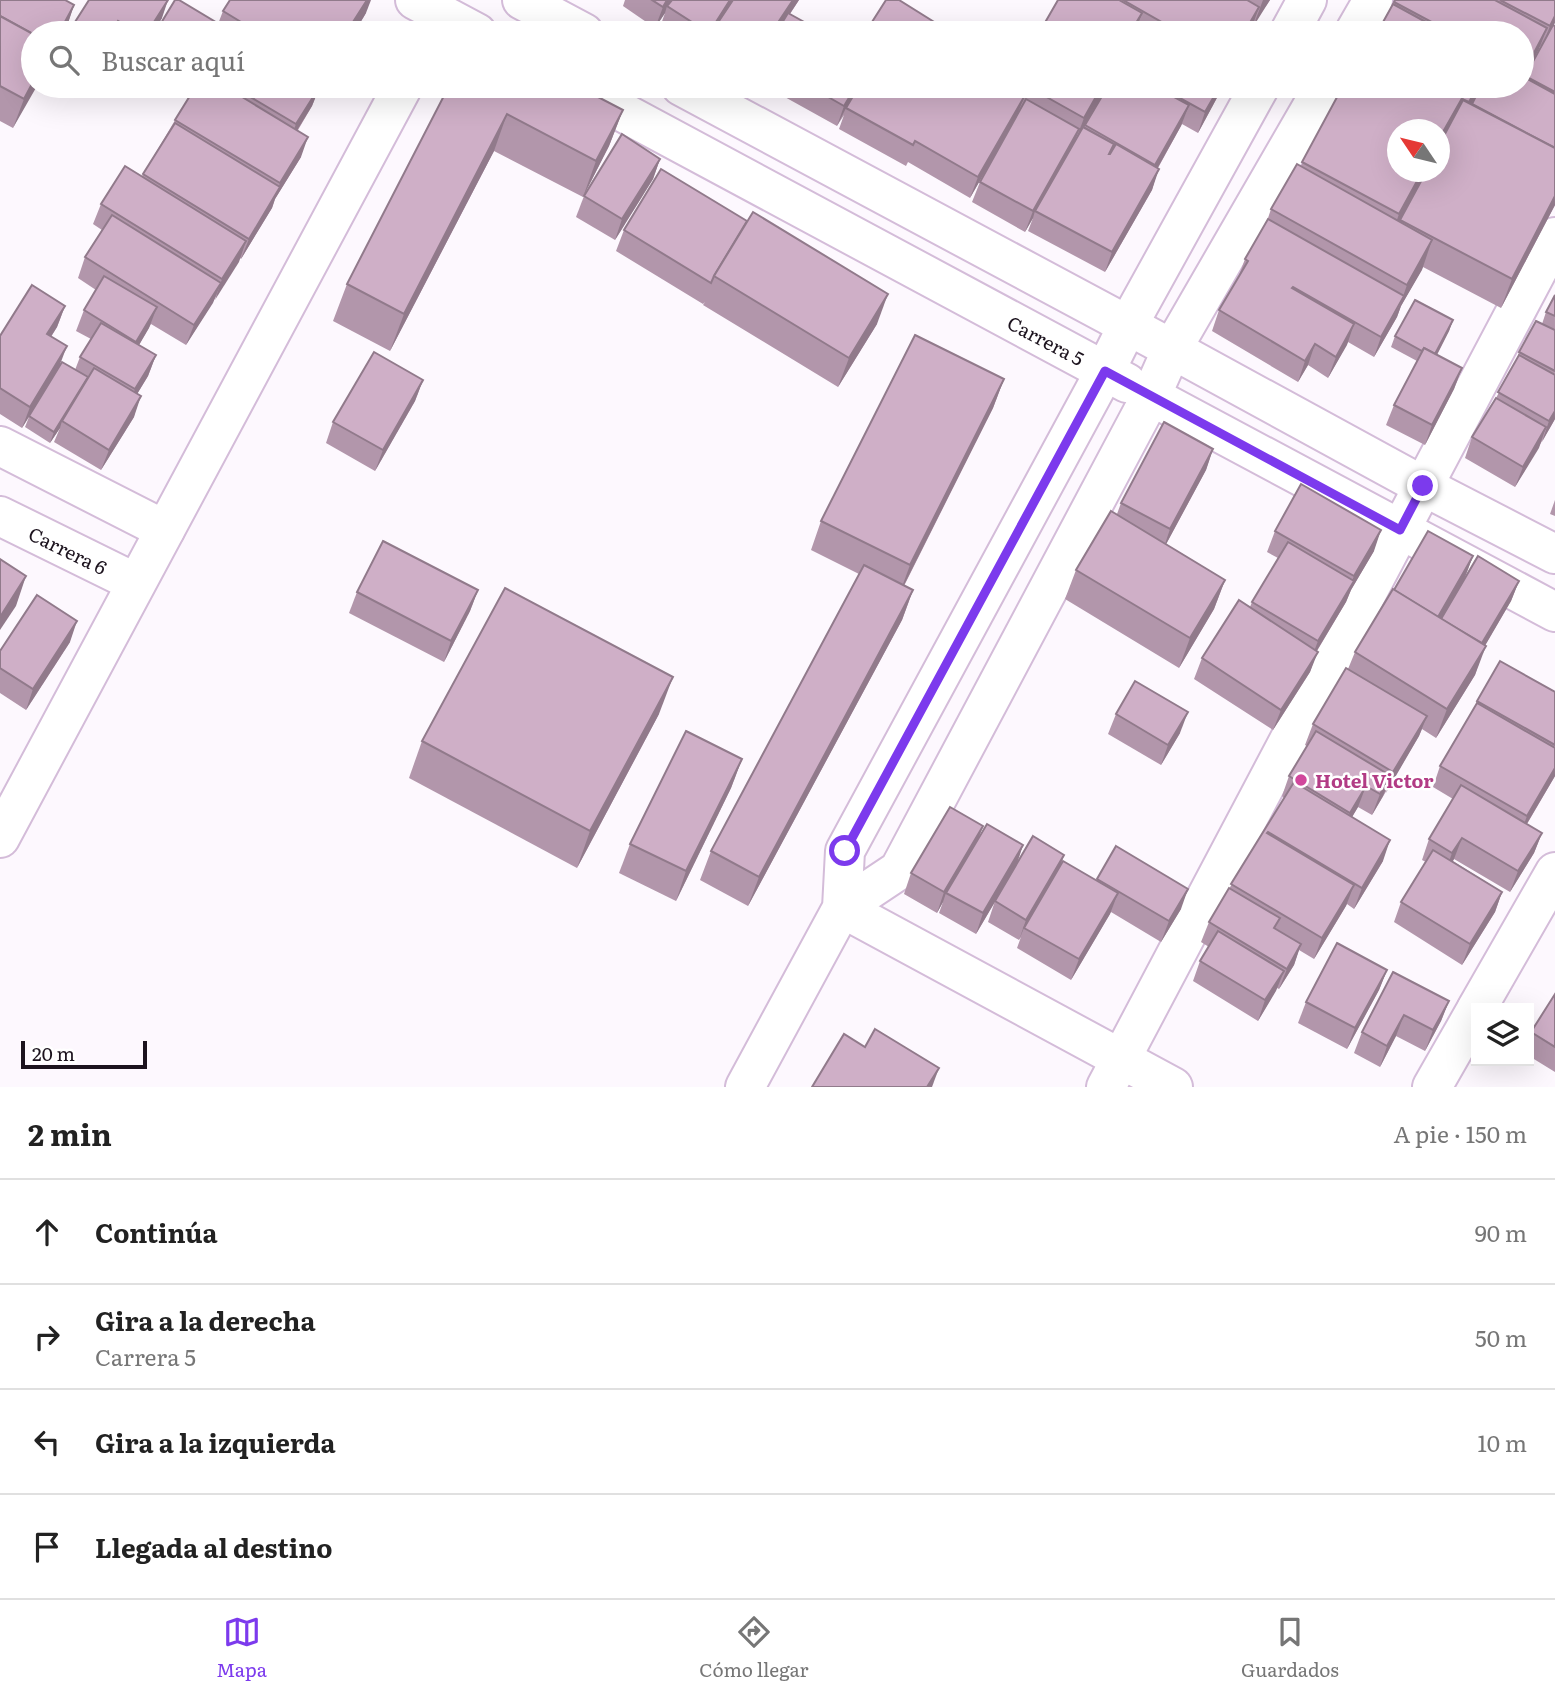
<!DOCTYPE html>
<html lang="es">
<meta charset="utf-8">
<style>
body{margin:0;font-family:Literata,serif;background:#f2f2f2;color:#222}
.controls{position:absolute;right:21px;bottom:21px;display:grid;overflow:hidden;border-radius:0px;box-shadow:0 7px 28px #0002}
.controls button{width:63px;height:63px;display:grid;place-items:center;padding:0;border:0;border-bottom:2px solid #e0e0e0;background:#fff;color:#222;font:35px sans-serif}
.compass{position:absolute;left:1387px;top:119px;width:63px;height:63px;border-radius:50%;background:#fff;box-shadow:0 7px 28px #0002;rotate:305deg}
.scale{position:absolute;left:21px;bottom:18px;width:126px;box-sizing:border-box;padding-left:7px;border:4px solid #1c131e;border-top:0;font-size:19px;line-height:24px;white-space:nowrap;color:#1c131e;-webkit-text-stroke:5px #fff;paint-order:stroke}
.stop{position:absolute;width:21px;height:21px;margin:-16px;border:5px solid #7c3aed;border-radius:50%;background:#fff}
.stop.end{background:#7c3aed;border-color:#fff;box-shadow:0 2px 7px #0008}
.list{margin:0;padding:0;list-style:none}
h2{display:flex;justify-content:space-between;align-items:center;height:91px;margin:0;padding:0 28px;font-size:30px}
h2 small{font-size:23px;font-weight:400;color:#767676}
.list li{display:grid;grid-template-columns:46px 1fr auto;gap:21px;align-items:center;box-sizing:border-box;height:105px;padding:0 28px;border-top:2px solid #e0e0e0}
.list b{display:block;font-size:26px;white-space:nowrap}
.list p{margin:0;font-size:23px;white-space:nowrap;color:#767676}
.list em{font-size:23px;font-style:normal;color:#767676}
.icon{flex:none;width:38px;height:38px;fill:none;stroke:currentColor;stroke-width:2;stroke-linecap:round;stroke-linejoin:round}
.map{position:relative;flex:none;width:1555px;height:1087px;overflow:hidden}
.search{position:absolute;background:#fff;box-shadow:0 7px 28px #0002;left:21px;right:21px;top:21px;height:77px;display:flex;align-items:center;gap:18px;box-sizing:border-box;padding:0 24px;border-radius:38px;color:#767676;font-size:26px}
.sheet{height:511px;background:#fff}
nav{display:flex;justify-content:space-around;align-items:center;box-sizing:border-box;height:98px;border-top:2px solid #e0e0e0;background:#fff;font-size:19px;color:#767676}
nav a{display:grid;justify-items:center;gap:4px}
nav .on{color:#7c3aed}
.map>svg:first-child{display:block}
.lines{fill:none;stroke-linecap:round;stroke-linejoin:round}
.minor-casing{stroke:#d4bcd9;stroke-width:42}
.major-casing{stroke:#d4bcd9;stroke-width:42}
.minor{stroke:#fff;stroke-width:38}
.major{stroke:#fff;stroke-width:38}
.wall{fill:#b296ab;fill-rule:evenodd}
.shaded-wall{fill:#917a8b}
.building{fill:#cfafc7;stroke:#917a8b;stroke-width:2}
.route{stroke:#7c3aed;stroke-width:9}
.hotel-dot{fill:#d1479c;stroke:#fff;stroke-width:2.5}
.labels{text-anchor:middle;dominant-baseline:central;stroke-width:5;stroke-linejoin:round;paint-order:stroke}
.street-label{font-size:19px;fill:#1c131e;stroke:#fff}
.hotel-label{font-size:19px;font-weight:bold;fill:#b23c85;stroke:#fff;text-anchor:start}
</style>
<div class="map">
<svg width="1555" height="1087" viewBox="0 0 1555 1087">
<rect width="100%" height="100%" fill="#fdf8fe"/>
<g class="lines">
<!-- minor casing -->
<g class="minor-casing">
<g id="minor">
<path d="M1289,33l18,-33"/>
<path d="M1354,33l19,-33"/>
<path d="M1324,86l-152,263 251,137 132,68"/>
<path d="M1128,325l132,-239"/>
<path d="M1151,396l404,216"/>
<path d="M0,446l165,84"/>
<path d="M0,516l136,67"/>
<path d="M0,838l403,-752"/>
<path d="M842,908l331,179"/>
<path d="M1477,1008l78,-136"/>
<path d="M1106,1087l449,-850"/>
<path d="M1432,1087l44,-77"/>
</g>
</g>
<!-- major casing -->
<g class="major-casing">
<g id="major">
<path d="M415,0l62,33"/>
<path d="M522,0l62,33"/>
<path d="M574,86l553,297"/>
<path d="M681,86l491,263 -21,47 -252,474 -57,38"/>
<path d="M745,1087l97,-179 3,-57 260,-480 23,-46"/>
</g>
</g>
<!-- minor -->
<use href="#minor" class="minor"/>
<!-- major -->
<use href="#major" class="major"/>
</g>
<!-- wall -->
<g class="wall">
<path d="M0,0l74,5 -7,21 -34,60 -20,42 -13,-7z"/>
<path d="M89,0l73,18 -9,15h-85z"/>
<path d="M625,0h174l-9,14 34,19h-155l-9,-6 5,-14 -10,15 -32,-22z"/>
<path d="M1058,0h212l-18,26 -2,7h-211z"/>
<path d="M1395,0h160l-1,25 1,1v179l-54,103 -78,-41 -22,39 -4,11 -23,40 -26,-15 -20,36 -20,-13 -10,17 -86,-51 7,-21 19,-32 7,-19 22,-38 4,-12 30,-43 42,-80h179v-53h-145zM1540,46h1l-17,32 15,-29z"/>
<path d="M223,11l143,2 -12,20h-199l63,-9z"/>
<path d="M60,86h23l-6,10z"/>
<path d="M190,86h130l-8,20 -14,24 3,27 -26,42 -3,9 -31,51 -1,-1 -54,87 -35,-21 -12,21 17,10 -8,21 -11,18 -3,23 -33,53 -47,-28 6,-14 -10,15 -25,-16 4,-10 -7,11 -22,-14v-78l65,-30 -8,21 -6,10 9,28 15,5 5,-13 11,-18 -15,-8 8,-21 12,-20 -18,-12 7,-21 17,-27 -9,-6 8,-20 41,-28 52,-88z"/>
<path d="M449,86l174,24 -14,36 -26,51 -89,-46 -104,200 -57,-30 14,-37z"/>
<path d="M765,86h170l10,5 65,-2 1,-3h94l-6,15 9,-15h114l-3,8 -21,39 -16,-9 -24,44 -6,22 -47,82 -77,-41 5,-13 -8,14 -53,-30 8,-20 4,-9 -14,25 -62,-36 -2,4 -67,-37 5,-14 -7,11z"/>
<path d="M660,159l-7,20 -38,61 -39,-23 8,-21z"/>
<path d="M624,230l253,94 -39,63 -135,-82 2,-3 -2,2 -87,-53z"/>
<path d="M1555,295v124l-40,68 -50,-29 7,-21 24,-39 21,-39 2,-7 23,-28 4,-12z"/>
<path d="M1453,320l-4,11 -12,24 25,13 -8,21 -29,56 -39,-20 8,-20 23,-44 -26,-14 4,-11z"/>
<path d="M1004,379l-11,29 -89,178 9,4 -11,30 -154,286 -48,-26 11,-29 148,-277 -48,-24 10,-29z"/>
<path d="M423,380l-8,21 -40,70 -49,-28 7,-21z"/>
<path d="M1213,449l-7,21 -40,74 59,36 -11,29 -35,59 -114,-69 11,-29 41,-56 4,-11z"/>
<path d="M1555,500v16l-5,-2z"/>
<path d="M1275,531l99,20 -23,39 -5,12 -29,49 -7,21 -37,58 -79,-51 8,-21 48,-51 2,-5 26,-44 -11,-6z"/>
<path d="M1473,556l-8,21 54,4 -8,20 -26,44 -10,30 -39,63 -14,-9 -3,7 -47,79 -14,-8 -6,10 31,44 -29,48 -7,-5 -33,55 -15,-9 -5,15 -15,24 -2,-1 -19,33 -65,-40 7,-20 9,-14 -8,-5 8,-20 75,-124 -2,-2 7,-20 18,-30 -2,-1 8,-21 35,-55 7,-17 39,-62z"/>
<path d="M478,590l-8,21 -26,51 -95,-49 8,-21z"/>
<path d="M70,642l-44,68 -26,-17v-42z"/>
<path d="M1555,692v84l-28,48 15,9 -8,20 -24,39 -56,-33 -1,2 49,31 -7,20 -33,53 -68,-43 7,-20 25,-40 -4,-2 7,-21 24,-40 -20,-12 7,-21 35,-59 2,-6z"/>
<path d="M659,714l-82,154 -168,-90 13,-37z"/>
<path d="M1116,714l64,19 -19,32 -53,-31z"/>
<path d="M742,759l-11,29 -55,113 -57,-28 11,-29z"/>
<path d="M983,826l-5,13 45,6 -7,21 48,-11 -4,11 36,15 20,-35 65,63 -20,33 -50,-30 -40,68 -54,-32 4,-11 -2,3 -31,-18 7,-21 14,-23 -33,56 -37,-21 4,-11 -6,11 -33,-19 7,-21z"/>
<path d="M1387,970l-8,20 -32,59 -49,-26 8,-21z"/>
<path d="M1393,972l56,29 -8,20 -16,30 -29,-15 -16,31 -26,-14 8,-21z"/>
<path d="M1555,994v78l-26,-16v-17l2,-7z"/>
</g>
<!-- shaded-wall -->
<g class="shaded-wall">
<path d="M168,0l-6,18 -9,15h-6z"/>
<path d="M367,0h4l-5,13 -12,20h-8z"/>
<path d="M667,0h7l-7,6 -2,7 -10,15 8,-21z"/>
<path d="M730,0h6l-21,33h-6z"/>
<path d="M793,0h6l-22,33h-6z"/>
<path d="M1263,0h7l-17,27z"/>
<path d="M74,5l-7,21 -4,7h-4z"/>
<path d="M1259,7l-9,26h-6z"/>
<path d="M1142,13l-7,20h-5z"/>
<path d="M1555,16v7l-13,24 8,-21z"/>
<path d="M1547,28l-8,21 -17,33v-5l2,-5z"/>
<path d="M33,82v4h4l-24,42 11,-29z"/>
<path d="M316,86h4l-8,20 -24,39 8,-21z"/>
<path d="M856,86h5l-15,22 -9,18 7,-20z"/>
<path d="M1102,86h3l-7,17 -25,44 11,-29z"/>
<path d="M1220,86h2l-3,8 -21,39 7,-21z"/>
<path d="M1478,86h3l-20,37 8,-21z"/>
<path d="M1465,93l-11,29 -15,27v-10z"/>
<path d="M1024,97l-8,21 -46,80 8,-21z"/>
<path d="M1189,105l-8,21 -33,59 7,-20z"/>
<path d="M623,110l-14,36 -26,51 13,-36z"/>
<path d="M507,114l-13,37 -104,200 14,-37z"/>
<path d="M1079,129l-7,21 -37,61 -2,7 -8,14 8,-21z"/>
<path d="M308,137l-7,20 -26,42 -3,9 -31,51 8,-20 28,-47 3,-9z"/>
<path d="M660,159l-7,20 -38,61 7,-21z"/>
<path d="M1159,169l-7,21 -47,82 7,-20z"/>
<path d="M1422,172h5l-27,48 -11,23 10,-29z"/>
<path d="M1555,196v9l-54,103 11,-29z"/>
<path d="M1432,240l-10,30 -21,36 -4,11 -23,40 7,-20 19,-32 7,-20z"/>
<path d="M246,241l-7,21 -24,38 7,-21z"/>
<path d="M221,283l-8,20 -27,42 8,-20z"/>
<path d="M888,294l-11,30 -39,63 11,-29z"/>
<path d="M65,306l-8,21 -18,28 8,-21z"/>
<path d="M157,307l-8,21 -20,34 7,-20z"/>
<path d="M1453,320l-4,11 -19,37 4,-11z"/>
<path d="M1354,324l-7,21 -19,33 8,-21z"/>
<path d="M1315,344l-7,21 -10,17 7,-21z"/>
<path d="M67,346l-8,21 -37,61 8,-21z"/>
<path d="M156,355l-8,21 -20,33 7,-20z"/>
<path d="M1462,368l-8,21 -29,56 7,-20z"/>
<path d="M88,377l-26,44 -2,7 -10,15 4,-11z"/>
<path d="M1004,379l-11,29 -94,187 11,-30z"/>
<path d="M423,380l-8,21 -40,70 8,-21z"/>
<path d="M141,396l-7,21 -33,53 8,-20z"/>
<path d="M1555,411v8l-13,23 7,-21z"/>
<path d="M1546,427l-7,21 -24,39 8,-20z"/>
<path d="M1213,449l-7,21 -43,80 7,-21z"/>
<path d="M1381,530l-7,21 -23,39 -5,12 -36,60 8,-21 31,-53 5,-12z"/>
<path d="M1473,556l-8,21 -27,49 -3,-3z"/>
<path d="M26,576l-10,30 -16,24v-13z"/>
<path d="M1225,580l-11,29 -35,59 11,-30z"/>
<path d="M1519,581l-8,20 -40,69 7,-20z"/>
<path d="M478,590l-8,21 -26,51 7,-21z"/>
<path d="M913,590l-11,30 -154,286 11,-29z"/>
<path d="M77,621l-7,21 -44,68 7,-21z"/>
<path d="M1486,646l-11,29 -39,63 11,-29z"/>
<path d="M1318,652l-8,20 -37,58 8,-20z"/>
<path d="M673,677l-14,37 -82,154 13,-37z"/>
<path d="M1188,712l-8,21 -19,32 7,-20z"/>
<path d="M1427,716l-8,20 -33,57 7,-21z"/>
<path d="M742,759l-11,29 -55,113 10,-30z"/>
<path d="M1555,768v8l-36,61 8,-21z"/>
<path d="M1391,776l-8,20 -11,19 8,-21z"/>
<path d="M1366,786l-8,21 -16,27 8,-21z"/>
<path d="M983,826l-8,21 -29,46 -3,9 -6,11 7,-21z"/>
<path d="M1542,833l-8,20 -24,39 8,-21z"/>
<path d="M1462,838l-8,21 -9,14 7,-20z"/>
<path d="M1390,840l-7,21 -29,48 8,-21z"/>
<path d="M1023,845l-7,21 -40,68 7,-21z"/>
<path d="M1064,855l-7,20 -33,53 -5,12 7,-20z"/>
<path d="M1354,885l-8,21 -32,53 8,-21z"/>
<path d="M1188,889l-7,20 -20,33 8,-21z"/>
<path d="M1502,892l-7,20 -33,53 8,-21z"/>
<path d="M1118,893l-8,21 -39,66 8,-21z"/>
<path d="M1301,944l-7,21 -15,24 8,-20z"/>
<path d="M1387,970l-8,20 -32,59 8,-21z"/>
<path d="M1284,971l-8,20 -18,30 7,-21z"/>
<path d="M1449,1001l-8,20 -16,30 8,-21z"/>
<path d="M1404,1015l-8,21 -16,31 7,-21z"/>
<path d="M939,1068l-7,19h-5z"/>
</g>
<!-- building -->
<g class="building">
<path d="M0,0h65l9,5 -15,28h-26v1l-33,-18z"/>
<path d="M89,0h79l-21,33h-9l-20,-12 -7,12h-43z"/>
<path d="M175,0h4l55,33h-79z"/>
<path d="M230,0h137l-21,33h-87l-36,-22z"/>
<path d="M652,0h15l-4,7z"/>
<path d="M672,0h58l-21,33 -42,-27z"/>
<path d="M733,0h60l-22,33h-60z"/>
<path d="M886,0h13l40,25 -5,8h-69z"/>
<path d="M1058,0h61l23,13 -12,20h-91z"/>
<path d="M1123,0h124l12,7 -15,26h-63z"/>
<path d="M1395,0h100l52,28 -23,44 -2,-1v-38h-70l-58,-31z"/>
<path d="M1500,0h55v16l-5,10z"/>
<path d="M1393,4l53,29h-69z"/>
<path d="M788,13l36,20h-48z"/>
<path d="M0,16l33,18v48l-9,17 -24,-13z"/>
<path d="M1142,25l14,8h-19z"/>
<path d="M1553,25l2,1v66l-30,-16z"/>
<path d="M1522,76l33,18v54l-83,-44 9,-18h41z"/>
<path d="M196,86h28l84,51 -28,46 -105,-63z"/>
<path d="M232,86h88l-24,38z"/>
<path d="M449,86h128l46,24 -27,51 -89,-47 -103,200 -57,-30z"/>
<path d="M809,86h47l-12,20z"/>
<path d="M859,86h76l10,5 3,-5h56l20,11 -46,80 -63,-36 -2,4 -67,-37z"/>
<path d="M1027,86h75l-18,32z"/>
<path d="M1108,86h46l35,19 -34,60 -70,-40z"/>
<path d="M1158,86h62l-15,26z"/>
<path d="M1343,86h108l14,7 -26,46v-9h-42v42h25l-23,42 -97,-52z"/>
<path d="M1451,86h27l-9,16 -7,-3 3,-6z"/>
<path d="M1026,99l53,30 -46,82 -53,-29z"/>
<path d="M1463,100l92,48v48l-43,83 -112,-59 26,-48h13v-27z"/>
<path d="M175,123l105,64 -31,52 -106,-65z"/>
<path d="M1083,127l31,17 -5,10h1l6,-10 43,25 -47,83 -77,-41z"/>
<path d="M622,134l38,25 -38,60 -38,-23z"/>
<path d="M1297,164l135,76 -25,45 -136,-76z"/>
<path d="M125,166l121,75 -24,38 -121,-75z"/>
<path d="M661,169l86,52 -33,55 -3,7 -87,-53z"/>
<path d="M753,212l135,82 -39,64 -135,-82z"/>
<path d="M112,215l109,68 -27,42 -109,-68z"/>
<path d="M1268,219l136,77 -23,41 -88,-50 -1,1 62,36 -18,33 -21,-13 -10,17 -86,-51 29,-49 -3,-2z"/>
<path d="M104,276l53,31 -21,35 -52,-32z"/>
<path d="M32,285l33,21 -18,28 20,12 -37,61 -30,-19v-52z"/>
<path d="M1555,295v21l-9,-4z"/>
<path d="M1415,300l38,20 -18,34 -11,-6 -2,3 -27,-15z"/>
<path d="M1536,321l19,9v41l-36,-19z"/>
<path d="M101,323l55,32 -21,34 -55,-32z"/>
<path d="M915,335l89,44 -94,186 -89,-44z"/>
<path d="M1424,348l38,20 -30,57 -38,-20z"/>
<path d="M374,352l49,28 -40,70 -50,-28z"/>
<path d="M1519,355l36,20v36l-6,10 -51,-29z"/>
<path d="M62,362l26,15 -34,55 -25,-16z"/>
<path d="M94,368l47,28 -32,54 -47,-29z"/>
<path d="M1496,398l50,29 -23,40 -51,-30z"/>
<path d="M1164,422l49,27 -43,80 -49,-26z"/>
<path d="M1301,484l80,46 -27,46 -79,-45z"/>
<path d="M1111,511l114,69 -35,58 -114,-68z"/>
<path d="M1428,531l45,25 -35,61 -44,-27z"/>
<path d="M383,541l95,49 -27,51 -94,-49z"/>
<path d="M1288,542l66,39 -36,60 -66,-39z"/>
<path d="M1478,556l41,25 -37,62 -41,-24z"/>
<path d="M0,559l26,17 -26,41z"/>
<path d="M864,565l49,25 -154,287 -48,-26z"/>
<path d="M505,588l168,89 -83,154 -168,-90z"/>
<path d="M1393,589l93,57 -39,63 -92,-57z"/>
<path d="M37,595l40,26 -44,68 -33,-21v-17z"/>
<path d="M1239,600l79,52 -37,58 -79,-52z"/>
<path d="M1500,661l55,31v53l-78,-44z"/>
<path d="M1346,668l81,48 -34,56 -80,-48z"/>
<path d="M1135,681l53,31 -20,33 -52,-31z"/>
<path d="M1477,703l78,45v20l-28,48 -87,-50z"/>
<path d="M686,731l56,28 -56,112 -56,-27z"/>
<path d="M1316,731l75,45 -11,18 -14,-8 -16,27 -61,-37z"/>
<path d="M1294,782l96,58 -28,48 -94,-56 -1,1 87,52 -32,53 -91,-54z"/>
<path d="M1461,785l81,48 -24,38 -56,-33 -10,15 -23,-14z"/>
<path d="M950,807l33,19 -39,66 -33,-19z"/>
<path d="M987,824l36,21 -40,68 -37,-20z"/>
<path d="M1033,836l31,19 -38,65 -31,-19z"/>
<path d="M1116,846l72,43 -19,32 -72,-42z"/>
<path d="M1433,850l69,42 -32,52 -69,-42z"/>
<path d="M1063,861l55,32 -39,66 -55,-31z"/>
<path d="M1229,888l51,30 -6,10 27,16 -14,25 -78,-47z"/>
<path d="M1218,931l66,40 -19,29 -65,-39z"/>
<path d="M1337,943l50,27 -32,58 -49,-26z"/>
<path d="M1393,972l56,29 -16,29 -29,-15 -17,31 -25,-14z"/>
<path d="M1555,994v53l-24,-15z"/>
<path d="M875,1029l64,39 -12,19h-115l32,-53 21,13z"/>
</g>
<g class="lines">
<!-- route -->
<path class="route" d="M845,851l260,-480 295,159 23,-44"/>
</g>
<!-- markers -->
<circle class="hotel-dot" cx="1301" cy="780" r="7"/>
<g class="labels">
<!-- street labels -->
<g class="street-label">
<text transform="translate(1046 340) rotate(28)">Carrera 5</text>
<text transform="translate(68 550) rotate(26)">Carrera 6</text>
</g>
<!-- hotel labels -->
<g class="hotel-label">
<text x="1315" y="780">Hotel Victor</text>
</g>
</g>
</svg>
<div class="controls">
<button><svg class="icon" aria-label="layers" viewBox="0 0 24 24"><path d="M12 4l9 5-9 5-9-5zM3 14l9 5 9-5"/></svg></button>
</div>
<svg class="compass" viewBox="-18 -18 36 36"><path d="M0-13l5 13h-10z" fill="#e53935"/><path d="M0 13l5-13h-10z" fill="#767676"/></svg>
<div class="scale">20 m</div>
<div class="stop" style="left:845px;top:851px"></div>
<div class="stop end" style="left:1423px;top:486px"></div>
<div class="search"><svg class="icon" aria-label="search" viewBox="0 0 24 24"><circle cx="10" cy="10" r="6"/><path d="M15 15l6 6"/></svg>Buscar aquí</div>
</div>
<section class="sheet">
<h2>2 min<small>A pie · 150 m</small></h2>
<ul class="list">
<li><svg class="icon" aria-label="ahead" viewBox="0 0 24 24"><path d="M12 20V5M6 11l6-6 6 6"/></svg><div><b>Continúa</b></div><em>90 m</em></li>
<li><svg class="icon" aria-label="right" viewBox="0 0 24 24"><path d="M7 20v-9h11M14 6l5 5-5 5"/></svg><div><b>Gira a la derecha</b><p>Carrera 5</p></div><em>50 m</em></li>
<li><svg class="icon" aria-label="left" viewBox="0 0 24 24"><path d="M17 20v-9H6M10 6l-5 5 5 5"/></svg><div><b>Gira a la izquierda</b></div><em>10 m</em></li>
<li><svg class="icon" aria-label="arrive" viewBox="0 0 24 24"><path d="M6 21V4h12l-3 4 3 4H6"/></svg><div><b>Llegada al destino</b></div></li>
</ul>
</section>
<nav>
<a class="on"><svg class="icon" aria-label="map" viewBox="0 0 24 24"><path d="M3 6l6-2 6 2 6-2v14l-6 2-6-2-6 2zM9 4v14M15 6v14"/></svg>Mapa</a>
<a><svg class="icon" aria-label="directions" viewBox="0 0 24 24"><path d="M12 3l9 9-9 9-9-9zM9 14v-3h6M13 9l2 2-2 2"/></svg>Cómo llegar</a>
<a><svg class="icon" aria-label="saved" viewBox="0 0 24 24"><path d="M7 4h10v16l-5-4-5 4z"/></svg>Guardados</a>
</nav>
